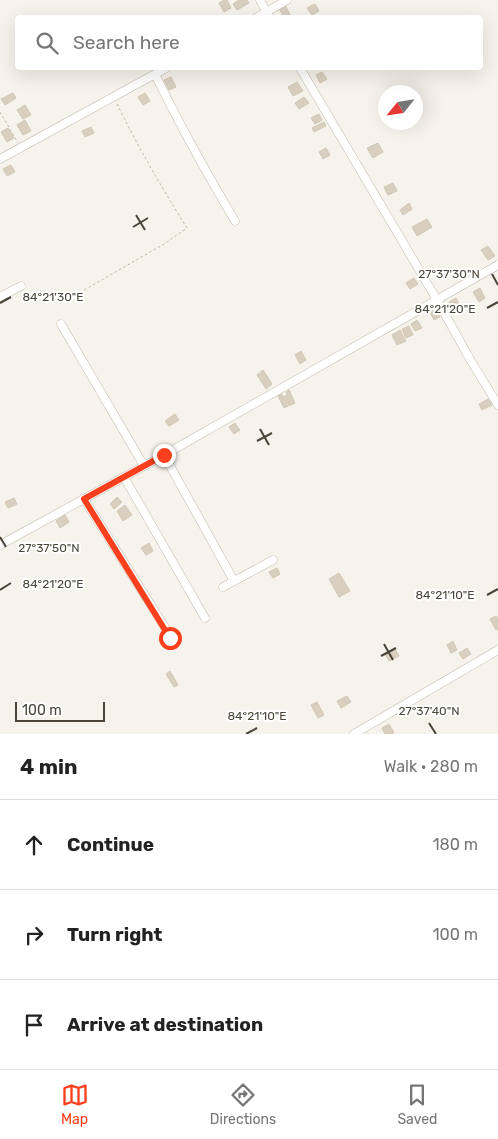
<!DOCTYPE html>
<meta charset="utf-8">
<style>
body{margin:0;font-family:Rubik,sans-serif;background:#f2f2f2;color:#222}
.compass{position:absolute;left:378px;top:85px;width:45px;height:45px;border-radius:50%;background:#fff;box-shadow:0 5px 20px #0002;rotate:240deg}
.scale{position:absolute;left:15px;bottom:12px;width:90px;box-sizing:border-box;padding-left:5px;border:2px solid #4b4439;border-top:0;font-size:14px;line-height:18px;white-space:nowrap;color:#4b4439;-webkit-text-stroke:4px #fff;paint-order:stroke}
.stop{position:absolute;width:15px;height:15px;margin:-11px;border:4px solid #fc3f1d;border-radius:50%;background:#fff}
.stop.end{background:#fc3f1d;border-color:#fff;box-shadow:0 1px 5px #0008}
.list{margin:0;padding:0;list-style:none}
h2{display:flex;justify-content:space-between;align-items:center;height:65px;margin:0;padding:0 20px;font-size:21px}
h2 small{font-size:16px;font-weight:400;color:#767676}
.list li{display:grid;grid-template-columns:32px 1fr auto;gap:15px;align-items:center;box-sizing:border-box;height:90px;padding:0 20px;border-top:1px solid #e0e0e0}
.list b{display:block;font-size:19px;white-space:nowrap}
.list em{font-size:16px;font-style:normal;color:#767676}
.icon{flex:none;width:28px;height:28px;fill:none;stroke:currentColor;stroke-width:2;stroke-linecap:round;stroke-linejoin:round}
.map{position:relative;flex:none;width:498px;height:734px;overflow:hidden}
.search{position:absolute;background:#fff;box-shadow:0 5px 20px #0002;left:15px;right:15px;top:15px;height:55px;display:flex;align-items:center;gap:12px;box-sizing:border-box;padding:0 18px;border-radius:5px;color:#767676;font-size:19px}
.sheet{height:335px;background:#fff}
nav{display:flex;justify-content:space-around;align-items:center;box-sizing:border-box;height:70px;border-top:1px solid #e0e0e0;background:#fff;font-size:14px;color:#767676}
nav a{display:grid;justify-items:center;gap:2px}
nav .on{color:#fc3f1d}
.map>svg:first-child{display:block}
.building{fill:#d8cfc1;stroke:#d3c7b4}
.lines{fill:none;stroke-linecap:round;stroke-linejoin:round}
.minor-casing{stroke:#c2bbae;stroke-width:9}
.path{stroke:#c4b79f;stroke-width:1;stroke-dasharray:2.5 2.5;stroke-linecap:butt}
.minor{stroke:#fff;stroke-width:8}
.route{stroke:#fc3f1d;stroke-width:6}
.ticks{fill:none;stroke:#4b4439;stroke-width:2}
.ticks-label{font-size:12px;text-anchor:middle;fill:#4b4439;stroke:#fff;stroke-width:4;stroke-linejoin:round;paint-order:stroke}
</style>
<div class="map">
<svg width="498" height="734" viewBox="0 0 498 734">
<rect width="100%" height="100%" fill="#f6f3ec"/>
<!-- building -->
<g class="building">
<path d="M224,0h3l4,8 -7,4 -5,-9z"/>
<path d="M239,0h8l2,3 -12,7 -4,-6z"/>
<path d="M315,4l4,7 -7,4 -5,-7z"/>
<path d="M285,5l7,13h-14l5,-3 -4,-6z"/>
<path d="M322,72l5,7 -7,4 -4,-8z"/>
<path d="M171,77l5,10 -7,3 -5,-10z"/>
<path d="M297,82l6,9 -10,5 -5,-9z"/>
<path d="M13,93l3,5 -11,7 -4,-6z"/>
<path d="M145,93l5,8 -7,4 -5,-8z"/>
<path d="M304,97l5,6 -10,6 -4,-6z"/>
<path d="M25,105l6,10 -8,4 -6,-9z"/>
<path d="M319,114l3,6 -7,4 -4,-6z"/>
<path d="M25,120l6,11 -8,4 -6,-10z"/>
<path d="M324,122l2,4 -12,6 -2,-4z"/>
<path d="M91,127l3,6 -9,4 -3,-6z"/>
<path d="M8,128l6,10 -7,4 -6,-10z"/>
<path d="M378,143l5,9 -10,6 -6,-10z"/>
<path d="M326,148l4,7 -7,4 -4,-7z"/>
<path d="M11,165l4,7 -8,4 -4,-7z"/>
<path d="M393,183l4,8 -9,4 -4,-8z"/>
<path d="M409,203l3,6 -9,6 -3,-5z"/>
<path d="M427,219l5,8 -15,9 -5,-9z"/>
<path d="M488,246l7,10 -7,4 -7,-10z"/>
<path d="M414,278l4,6 -8,5 -4,-6z"/>
<path d="M480,288l5,10 -6,4 -6,-10z"/>
<path d="M456,298l4,8 -7,4 -4,-8z"/>
<path d="M436,309l4,8 -6,3 -4,-8z"/>
<path d="M417,320l5,8 -7,3 -4,-7z"/>
<path d="M409,326l4,9 -7,3 -4,-9z"/>
<path d="M400,330l6,11 -9,4 -5,-10z"/>
<path d="M301,351l5,9 -6,4 -5,-9z"/>
<path d="M263,370l9,14 -6,5 -9,-14z"/>
<path d="M289,390l6,13 -6,3 -1,-3 -2,1 2,2 -4,2 -6,-12 4,-2 1,3 4,-2 -1,-3z"/>
<path d="M488,399l4,6 -10,5 -3,-6z"/>
<path d="M175,414l4,6 -10,6 -4,-5z"/>
<path d="M235,423l5,7 -6,4 -5,-7z"/>
<path d="M117,497l5,5 -8,7 -4,-5z"/>
<path d="M14,498l3,6 -9,4 -3,-6z"/>
<path d="M125,505l7,10 -9,6 -6,-10z"/>
<path d="M65,515l4,7 -9,6 -4,-7z"/>
<path d="M149,543l4,8 -7,4 -5,-7z"/>
<path d="M277,568l3,6 -7,4 -4,-6z"/>
<path d="M339,573l11,18 -11,6 -10,-18z"/>
<path d="M496,616l2,3v10l-2,1 -6,-11z"/>
<path d="M453,641l4,9 -6,3 -4,-8z"/>
<path d="M467,648l4,6 -8,5 -4,-6z"/>
<path d="M395,649l4,7 -10,5 -4,-7z"/>
<path d="M170,671l8,14 -4,2 -8,-13z"/>
<path d="M347,696l4,6 -10,6 -4,-7z"/>
<path d="M317,702l7,13 -6,3 -7,-13z"/>
<path d="M389,724l5,9 -9,1 -3,-6z"/>
</g>
<g class="lines">
<!-- minor casing -->
<g class="minor-casing">
<g id="minor">
<path d="M260,0l10,18"/>
<path d="M256,18l31,-18"/>
<path d="M300,68l137,232 34,61 27,44"/>
<path d="M155,74c24,50 51,98 80,147"/>
<path d="M0,159l166,-91"/>
<path d="M0,297l21,-11"/>
<path d="M61,324l83,142"/>
<path d="M164,455l70,126"/>
<path d="M124,477l81,141"/>
<path d="M84,499l87,138"/>
<path d="M0,545l164,-90 334,-190"/>
<path d="M223,587l50,-27"/>
<path d="M354,734l144,-84"/>
</g>
</g>
<!-- path -->
<g class="path">
<path d="M0,112l18,31"/>
<path d="M67,300l97,-56 23,-16c-25,-40 -49,-81 -70,-124"/>
</g>
<!-- minor -->
<use href="#minor" class="minor"/>
</g>
<g class="lines">
<!-- route -->
<path class="route" d="M164,455l-80,44 86,139"/>
</g>
<!-- ticks -->
<path class="ticks" d="M136,215l9,15M133,227l15,-9M492,274l6,11M0,303l11,-6M487,308l11,-6M260,429l9,16M257,441l15,-8M0,537l6,10M0,590l11,-7M487,595l11,-6M384,644l9,16M381,656l15,-8M429,723l7,11M246,734l11,-6"/>
<g class="ticks-label">
<text x="449" y="278">27°37'30"N</text>
<text x="53" y="301">84°21'30"E</text>
<text x="445" y="313">84°21'20"E</text>
<text x="49" y="552">27°37'50"N</text>
<text x="53" y="588">84°21'20"E</text>
<text x="445" y="599">84°21'10"E</text>
<text x="429" y="715">27°37'40"N</text>
<text x="257" y="720">84°21'10"E</text>
</g>
</svg>
<svg class="compass" viewBox="-18 -18 36 36"><path d="M0-13l5 13h-10z" fill="#e53935"/><path d="M0 13l5-13h-10z" fill="#767676"/></svg>
<div class="scale">100 m</div>
<div class="stop" style="left:170px;top:638px"></div>
<div class="stop end" style="left:164px;top:455px"></div>
<div class="search"><svg class="icon" aria-label="search" viewBox="0 0 24 24"><circle cx="10" cy="10" r="6"/><path d="M15 15l6 6"/></svg>Search here</div>
</div>
<section class="sheet">
<h2>4 min<small>Walk · 280 m</small></h2>
<ul class="list">
<li><svg class="icon" aria-label="ahead" viewBox="0 0 24 24"><path d="M12 20V5M6 11l6-6 6 6"/></svg><div><b>Continue</b></div><em>180 m</em></li>
<li><svg class="icon" aria-label="right" viewBox="0 0 24 24"><path d="M7 20v-9h11M14 6l5 5-5 5"/></svg><div><b>Turn right</b></div><em>100 m</em></li>
<li><svg class="icon" aria-label="arrive" viewBox="0 0 24 24"><path d="M6 21V4h12l-3 4 3 4H6"/></svg><div><b>Arrive at destination</b></div></li>
</ul>
</section>
<nav>
<a class="on"><svg class="icon" aria-label="map" viewBox="0 0 24 24"><path d="M3 6l6-2 6 2 6-2v14l-6 2-6-2-6 2zM9 4v14M15 6v14"/></svg>Map</a>
<a><svg class="icon" aria-label="directions" viewBox="0 0 24 24"><path d="M12 3l9 9-9 9-9-9zM9 14v-3h6M13 9l2 2-2 2"/></svg>Directions</a>
<a><svg class="icon" aria-label="saved" viewBox="0 0 24 24"><path d="M7 4h10v16l-5-4-5 4z"/></svg>Saved</a>
</nav>
